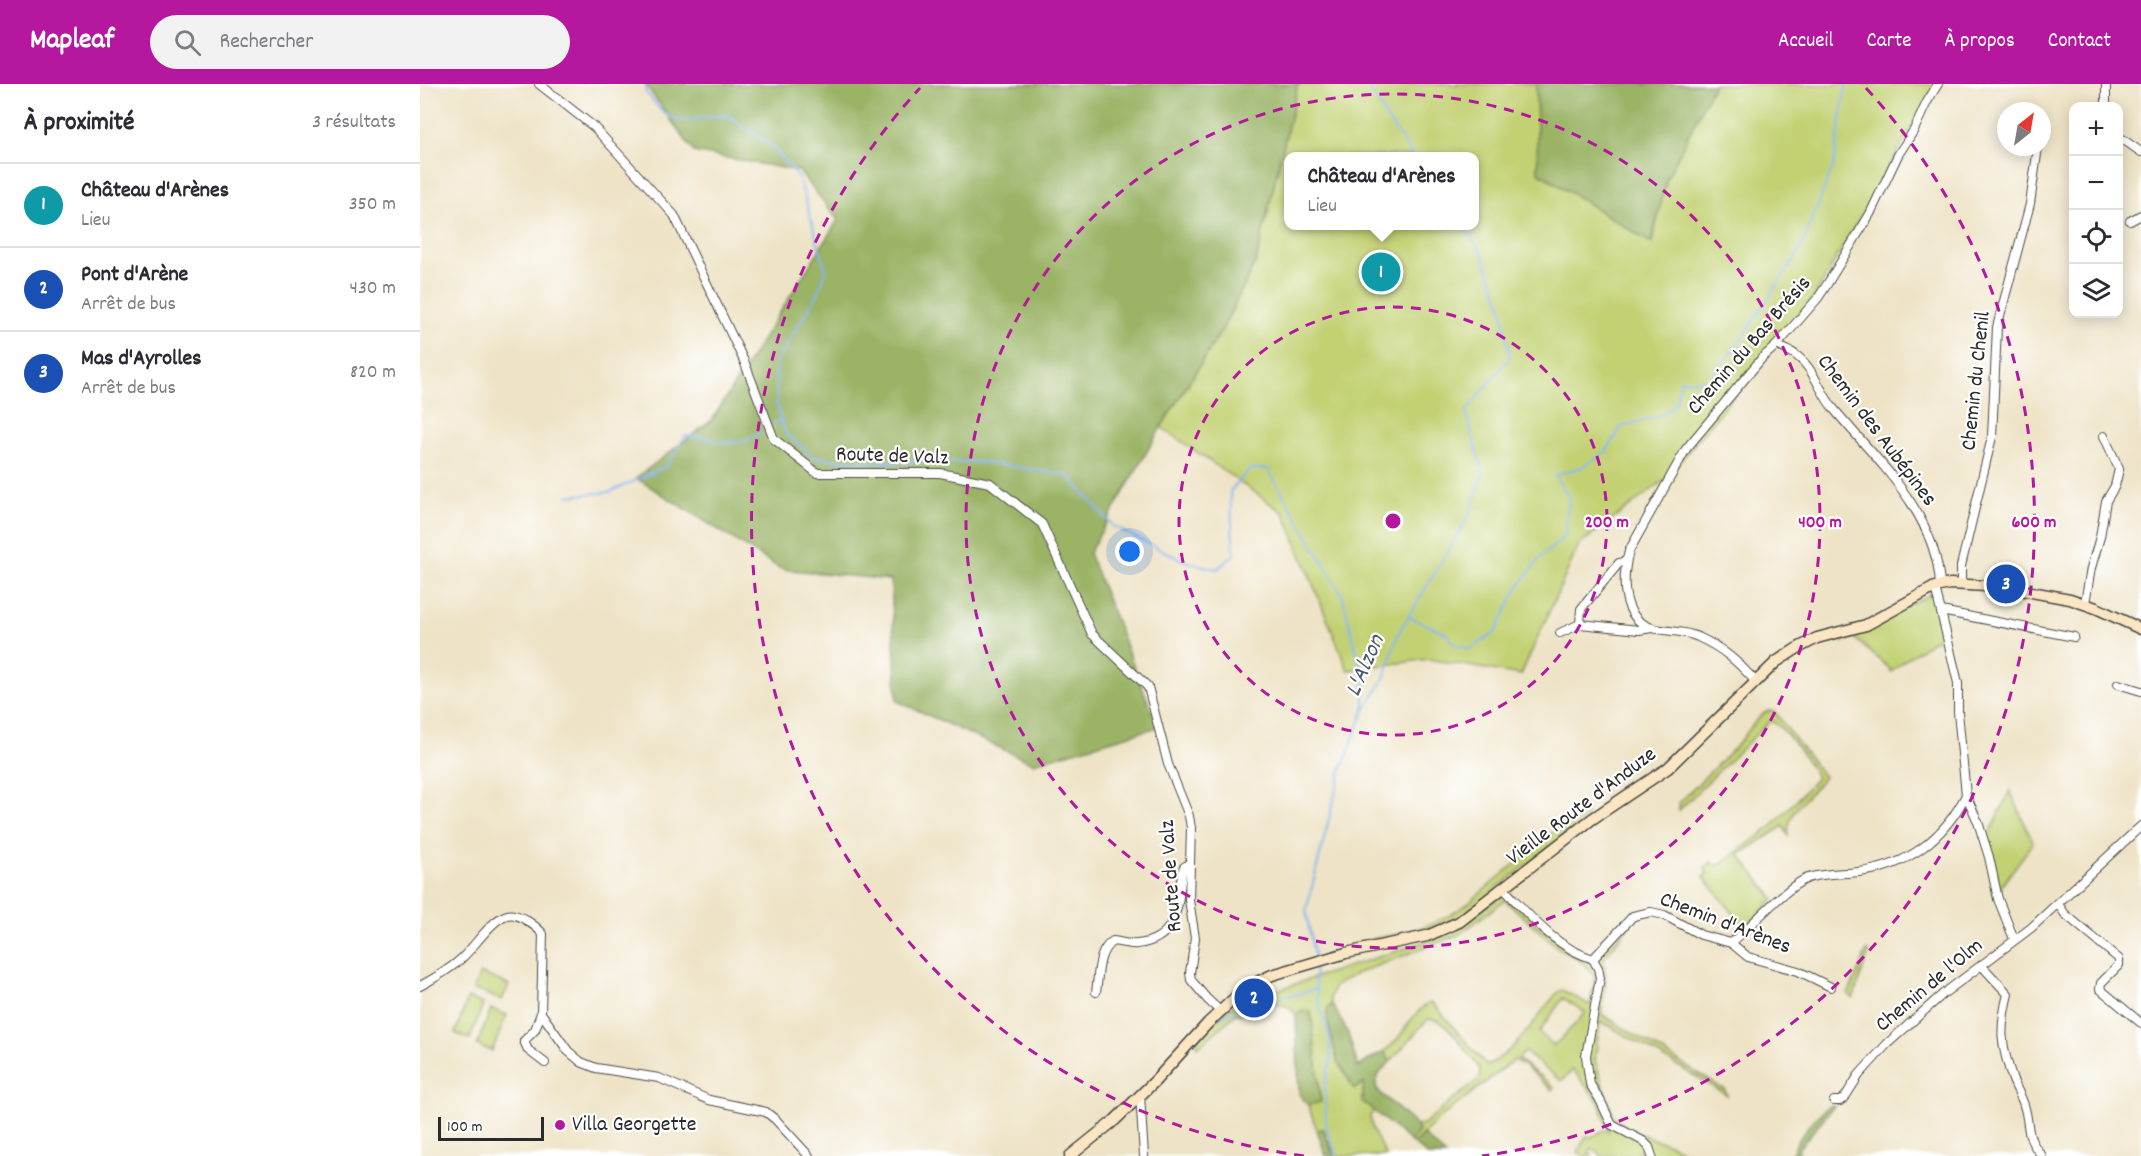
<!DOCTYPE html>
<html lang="fr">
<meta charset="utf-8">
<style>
body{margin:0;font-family:Dekko,sans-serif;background:#f2f2f3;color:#2b2b33}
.controls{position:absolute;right:18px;top:18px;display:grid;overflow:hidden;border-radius:12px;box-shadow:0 3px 15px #0003}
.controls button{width:54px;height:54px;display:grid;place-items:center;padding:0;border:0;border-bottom:2px solid #e1e1e2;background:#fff;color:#2b2b33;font:30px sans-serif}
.compass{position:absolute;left:1577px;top:18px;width:54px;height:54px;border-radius:50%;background:#fff;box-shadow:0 3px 15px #0003;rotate:31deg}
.scale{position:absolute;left:18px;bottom:15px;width:106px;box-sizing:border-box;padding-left:6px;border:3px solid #2b2b2b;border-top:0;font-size:16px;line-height:21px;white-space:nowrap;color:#2b2b2b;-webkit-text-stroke:4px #fff;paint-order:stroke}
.you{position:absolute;left:710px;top:468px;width:21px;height:21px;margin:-15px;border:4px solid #fff;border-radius:50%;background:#1a73e8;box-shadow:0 0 0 9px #1a73e833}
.badge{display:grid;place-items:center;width:39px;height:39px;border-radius:50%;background:#b5179e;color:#fff;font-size:20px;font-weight:700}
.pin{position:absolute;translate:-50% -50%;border:3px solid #fff;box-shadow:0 2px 6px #0006}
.popup{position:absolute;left:864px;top:68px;width:195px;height:78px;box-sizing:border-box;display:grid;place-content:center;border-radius:12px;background:#fff;filter:drop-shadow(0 2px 4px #0005);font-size:20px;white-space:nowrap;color:#7c7c81}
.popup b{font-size:22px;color:#2b2b33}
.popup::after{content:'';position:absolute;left:50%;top:100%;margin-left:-12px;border:12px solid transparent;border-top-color:#fff}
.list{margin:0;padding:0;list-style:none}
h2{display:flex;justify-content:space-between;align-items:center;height:78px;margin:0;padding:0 24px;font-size:26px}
h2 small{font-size:20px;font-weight:400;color:#7c7c81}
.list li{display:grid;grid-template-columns:39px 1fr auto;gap:18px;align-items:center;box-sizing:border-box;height:84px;padding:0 24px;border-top:2px solid #e1e1e2}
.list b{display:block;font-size:22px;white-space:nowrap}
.list p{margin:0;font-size:20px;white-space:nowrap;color:#7c7c81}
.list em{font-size:20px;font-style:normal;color:#7c7c81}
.icon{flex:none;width:33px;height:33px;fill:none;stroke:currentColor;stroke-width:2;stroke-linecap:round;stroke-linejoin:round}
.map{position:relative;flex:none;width:1721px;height:1072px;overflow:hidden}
header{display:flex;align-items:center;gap:36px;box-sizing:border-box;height:84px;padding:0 30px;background:#b5179e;color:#fff}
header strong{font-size:28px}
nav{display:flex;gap:33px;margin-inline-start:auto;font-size:21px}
.search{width:420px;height:54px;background:#f2f2f3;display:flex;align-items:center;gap:15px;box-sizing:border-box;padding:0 21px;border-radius:33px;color:#7c7c81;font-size:22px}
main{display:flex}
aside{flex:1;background:#fff}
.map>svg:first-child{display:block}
.green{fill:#c3d173;stroke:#777e4f;stroke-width:1.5;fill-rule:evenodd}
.forest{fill:#9ab365;stroke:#626f48;stroke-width:1.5}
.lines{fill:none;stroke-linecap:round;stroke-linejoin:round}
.stream{stroke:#83b5ef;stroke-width:2}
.street-casing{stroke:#484742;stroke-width:10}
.secondary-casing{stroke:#484742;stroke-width:13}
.street{stroke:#fff;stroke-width:8}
.secondary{stroke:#fbe6c4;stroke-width:10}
.ring{fill:none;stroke:#b5179e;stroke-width:3;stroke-dasharray:10 8}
.poi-dot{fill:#b5179e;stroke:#fff;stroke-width:2}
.labels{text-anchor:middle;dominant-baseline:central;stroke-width:4.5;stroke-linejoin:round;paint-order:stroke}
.street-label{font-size:22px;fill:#2b2b2b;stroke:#fff}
.poi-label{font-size:22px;fill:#2b2b2b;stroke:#fff;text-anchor:start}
.water-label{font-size:24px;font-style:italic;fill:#4a5b70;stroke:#fff}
.centre{fill:#b5179e;stroke:#fff;stroke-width:3}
.ring-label{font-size:18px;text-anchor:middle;font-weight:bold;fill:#b5179e;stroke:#fff;stroke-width:4.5;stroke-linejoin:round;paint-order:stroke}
</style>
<header>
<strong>Mapleaf</strong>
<div class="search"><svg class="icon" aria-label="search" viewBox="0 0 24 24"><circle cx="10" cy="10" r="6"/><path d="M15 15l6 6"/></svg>Rechercher</div>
<nav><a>Accueil</a><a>Carte</a><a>À propos</a><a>Contact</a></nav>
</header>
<main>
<aside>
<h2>À proximité<small>3 résultats</small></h2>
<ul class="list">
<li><span class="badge" style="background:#0f9aa8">1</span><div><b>Château d'Arènes</b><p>Lieu</p></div><em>350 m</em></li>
<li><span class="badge" style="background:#1a4fb4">2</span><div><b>Pont d'Arène</b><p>Arrêt de bus</p></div><em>430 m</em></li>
<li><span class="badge" style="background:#1a4fb4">3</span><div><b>Mas d'Ayrolles</b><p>Arrêt de bus</p></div><em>820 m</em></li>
</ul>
</aside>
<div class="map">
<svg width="1721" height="1072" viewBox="0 0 1721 1072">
<rect width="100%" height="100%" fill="#fff"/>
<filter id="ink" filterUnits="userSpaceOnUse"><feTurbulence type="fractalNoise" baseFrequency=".0167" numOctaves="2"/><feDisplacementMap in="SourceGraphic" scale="12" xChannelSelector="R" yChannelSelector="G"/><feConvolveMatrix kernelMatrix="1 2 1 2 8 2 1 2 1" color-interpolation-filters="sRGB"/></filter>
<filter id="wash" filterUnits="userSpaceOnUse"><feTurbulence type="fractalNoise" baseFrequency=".008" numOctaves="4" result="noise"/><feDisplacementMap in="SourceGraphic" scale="24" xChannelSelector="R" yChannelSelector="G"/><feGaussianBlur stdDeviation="1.35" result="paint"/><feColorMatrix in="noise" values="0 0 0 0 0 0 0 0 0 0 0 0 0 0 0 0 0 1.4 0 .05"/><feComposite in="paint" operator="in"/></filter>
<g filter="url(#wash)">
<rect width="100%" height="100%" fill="#eee3c6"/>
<!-- green -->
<g class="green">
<path d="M878,0h238l2,88 114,71 15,-65 47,-94h223l-123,213 -148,182 -87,66 -58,130 -93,-16 -80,11 -64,-157 -123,-86 61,-97 34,-69zM868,72h186v70h-186z"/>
<path d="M1513,509l18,74 -2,1 1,-3 -6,-23 -5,-5 -37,25 -11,10 -1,-3 -37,-32 -10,5 -1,-7z"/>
<path d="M1348,627h6l50,66c-14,19 -36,31 -36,58l-5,-9 -44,29 35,44 -29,29 -41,-51 3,-5 -2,-4 6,-6 7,4 53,-39 46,-49c-6,-13 -34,-54 -47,-57l-91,89v-7l60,-60 16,-21 9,-9z"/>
<path d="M1590,706l23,53 -34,46 -11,-52z"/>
<path d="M1160,724l6,2 1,8 -127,99 -36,15 -23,7 -33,4 -2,-3c40,-7 71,-13 104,-38z"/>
<path d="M1087,808l30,32 55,35 37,-33 -25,32 2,25 -5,31 124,76 2,5 -119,-70 -8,-3 -5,38 18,56 21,16 38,13 19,11h-43l-9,-6 -3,6h-34l-10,-8 -3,5 3,3h-8l-6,-4 8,-16 6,1 12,-7 5,1 -11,-30 -25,-31 -12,11 -36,-29 -7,7 36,28 -2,3 -27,-24 -11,-6 -74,58c-11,10 -17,17 -26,26l-3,-2 8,-11 -2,-5 5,-1 58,-47v-9l-27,-36 -15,-13 -10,-1 -38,43 -6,-11c19,-11 26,-40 48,-49l55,64c35,-20 46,-46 71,-74l4,-2 28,15 5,-29 -12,-13 -26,-16 -52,-47 -47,35 -100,38 -17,9 -7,6 -4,10 2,6 -5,6 10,50 17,28 10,-5 -2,18 12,10 -4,5 3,15 13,25h-51l-12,-27 -6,1 -9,-25 13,-3 -10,-90 -6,-1 -9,4c-14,-24 -42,0 -60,-1l-38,33 -2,-6 32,-33 64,-23 135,-44 29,-12zM1143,914l22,14 -5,7 -26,27 -15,-14z"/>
<path d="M1447,866l2,4c-7,15 -10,29 -16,44l-5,-3z"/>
<path d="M60,889l29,12 -7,15 -29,-11z"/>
<path d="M48,914l15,6 -13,35 -15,-6z"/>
<path d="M71,925l16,6 -15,36 -15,-6z"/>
</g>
<!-- forest -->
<g class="forest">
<path d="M225,0h653l-42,177 -34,69 -61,97 -72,126 69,174 -125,36 -136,-62 -6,-121 -110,-11 -145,-91 76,-58 126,-200 -39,-49 -105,-19z"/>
<path d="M1116,0h178l-47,94 -16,65 -113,-71z"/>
<path d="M912,920l16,29 10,34 26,-16 6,11c-8,9 -17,15 -13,28l40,36 2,5 -8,11 -49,-41 2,-18 -10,6 -17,-29 -10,-42v-8z"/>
<path d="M885,926l6,2 10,90 -13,3 -9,-11 -3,-79z"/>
<path d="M1409,1022h5l-35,42 -1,8h-7c7,-19 22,-38 38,-50z"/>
<path d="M903,1045l11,27h-8l-9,-26z"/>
<path d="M1004,1051l19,18 3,3h-18l-14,-12z"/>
</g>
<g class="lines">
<!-- stream -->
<g class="stream">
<path d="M226,0l-1,7 17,21 16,9 49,-6 44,30 28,33 27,93 -8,22 -42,69 1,44 8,27 28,24 38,5h132l84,13 47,52 73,35 30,7 17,-14 -4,-64 20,-22h18l74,125 22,88v29"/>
<path d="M947,0l21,36 25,36"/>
<path d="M354,340l6,-3"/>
<path d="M148,412l42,-4 57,-26 18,-30 18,1 21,6 22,-2 17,-10"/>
<path d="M989,533l37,16 9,11 15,5 25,-16 23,-46 23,-30 24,-21 4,-38 -14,-23 27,-8 24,-15 15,-25 41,-12 13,-11 6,-24 27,1 31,-38 61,-93 34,-86 12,-80"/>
<path d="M895,876l-9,-49 35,-140 23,-60 20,-32 14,-45 70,-116 15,-44 -17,-62 44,-55 -9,-53 -19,-51 -19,-27"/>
<path d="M894,881l2,23 5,24 8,23 2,25 -6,24 1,43 11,29"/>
<path d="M801,934l6,-5 88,-24"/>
</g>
</g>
</g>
<g filter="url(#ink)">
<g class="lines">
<!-- street casing -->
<g class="street-casing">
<g id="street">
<path d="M119,0l55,43 80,88 70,146 30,78 43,34h123l50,10 52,41 50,110 56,53 20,77 21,52 2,12 -2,72 6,38 -5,35 1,7 16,19 13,12"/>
<path d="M1686,0v22"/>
<path d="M1698,52l23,16"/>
<path d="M1710,137l11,-6"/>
<path d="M1357,261c6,4 14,6 20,11 17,13 23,36 36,52 44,53 103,104 107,177"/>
<path d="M1541,500v-18l31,-129 5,-110 33,-123 8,-57"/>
<path d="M1515,503l23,96v29l8,83 12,27 11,35 9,42 16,40"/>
<path d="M1665,519l6,-35 9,-31 6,-36 9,-15 4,-17 -15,-33"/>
<path d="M1521,527l133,26"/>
<path d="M1160,540l1,-15 38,-46 7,-2"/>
<path d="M1140,549l20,-9 59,6 13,-2"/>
<path d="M1336,598c-18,-20 -33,-34 -58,-45 -15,-7 -31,-5 -46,-9 -32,-10 -30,-51 -23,-77l57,-102 76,-91 15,-13 41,-47 8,-12 44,-72 28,-59 16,-25 13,-28 11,-18"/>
<path d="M1698,600l23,7"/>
<path d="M1084,805c28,29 50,57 89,70l40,-43 18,-4 13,3 37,20 30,8 17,14 50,14 33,16"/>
<path d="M1638,820l7,10 54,45v6l-18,18 -1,6 41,34"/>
<path d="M1311,859c21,-17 54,-56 77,-65 16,-5 34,-4 51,-6 48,-5 85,-34 107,-77"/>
<path d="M1173,875l5,9 2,10 -14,78 4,28 10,16 12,25 31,16 6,6 3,9"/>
<path d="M1562,882l26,28c-9,35 -7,52 5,86 3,8 8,16 11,25 7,23 0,30 18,51"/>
<path d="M0,902c15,-8 31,-17 43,-29 12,-11 28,-37 44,-42 11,-3 29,11 36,19l-2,79 -6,17 -11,11 4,9 17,13"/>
<path d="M676,908c3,-17 1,-41 17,-51 8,1 16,4 24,3 41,-4 41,-39 45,-72l2,-5 5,-3"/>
<path d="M121,929l27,38 13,11 15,6 63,10 50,22 57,12 10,8 33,36"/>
<path d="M720,1011l4,61"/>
<path d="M1414,1017h6l5,-4 14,-22 28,-31 56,-50 88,-66 110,-102"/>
</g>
</g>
<!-- secondary casing -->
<g class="secondary-casing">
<path id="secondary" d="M650,1072l45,-36 40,-39 53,-58 31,-29 18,-12 15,-7 74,-22 81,-17 32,-14 133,-103 76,-51 108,-106 20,-13 21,-11 49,-13 69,-38 15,-3 54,3 66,12 26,9 45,21"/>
</g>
<!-- street -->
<use href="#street" class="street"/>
<!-- secondary -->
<use href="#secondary" class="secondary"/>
</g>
</g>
<!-- distance rings -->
<g class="ring">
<circle cx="973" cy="437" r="214"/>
<circle cx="973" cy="437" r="427"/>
<path d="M884 1072A641 641 0 0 1 500 4M1446 4A641 641 0 0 1 1062 1072"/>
</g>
<!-- markers -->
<circle class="poi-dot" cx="140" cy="1041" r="6"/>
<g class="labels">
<!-- street labels -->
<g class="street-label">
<text transform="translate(1330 262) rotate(-49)">Chemin du Bas Brésis</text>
<text transform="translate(1557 297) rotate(-84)">Chemin du Chenil</text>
<text transform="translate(1456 347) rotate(53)">Chemin des Aubépines</text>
<text transform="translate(472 373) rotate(2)">Route de Valz</text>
<text transform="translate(1162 723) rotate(-37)">Vieille Route d'Anduze</text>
<text transform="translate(752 792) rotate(-94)">Route de Valz</text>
<text transform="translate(1305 840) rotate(21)">Chemin d'Arènes</text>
<text transform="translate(1510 902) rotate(-40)">Chemin de l'Olm</text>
</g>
<!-- poi labels -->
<g class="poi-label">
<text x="152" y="1041">Villa Georgette</text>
</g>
<!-- water labels -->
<g class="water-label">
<text transform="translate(946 582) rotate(-66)">L'Alzon</text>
</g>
</g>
<circle cx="973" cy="437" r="9" class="centre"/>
<g class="ring-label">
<text x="1187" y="443">200 m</text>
<text x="1400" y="443">400 m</text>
<text x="1614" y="443">600 m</text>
</g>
</svg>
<div class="controls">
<button>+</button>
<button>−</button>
<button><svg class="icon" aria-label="locate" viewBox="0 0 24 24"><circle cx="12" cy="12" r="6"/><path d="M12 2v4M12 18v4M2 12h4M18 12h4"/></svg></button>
<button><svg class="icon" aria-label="layers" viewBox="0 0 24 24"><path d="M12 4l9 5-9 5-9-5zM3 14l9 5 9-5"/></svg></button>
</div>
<svg class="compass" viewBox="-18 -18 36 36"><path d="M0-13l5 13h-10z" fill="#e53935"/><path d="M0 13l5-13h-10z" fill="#7c7c81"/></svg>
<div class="scale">100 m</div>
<div class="you"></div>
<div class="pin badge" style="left:961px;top:188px;background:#0f9aa8">1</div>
<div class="popup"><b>Château d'Arènes</b>Lieu</div>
<div class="pin badge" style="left:834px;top:914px;background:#1a4fb4">2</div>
<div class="pin badge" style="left:1586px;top:500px;background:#1a4fb4">3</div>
</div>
</main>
